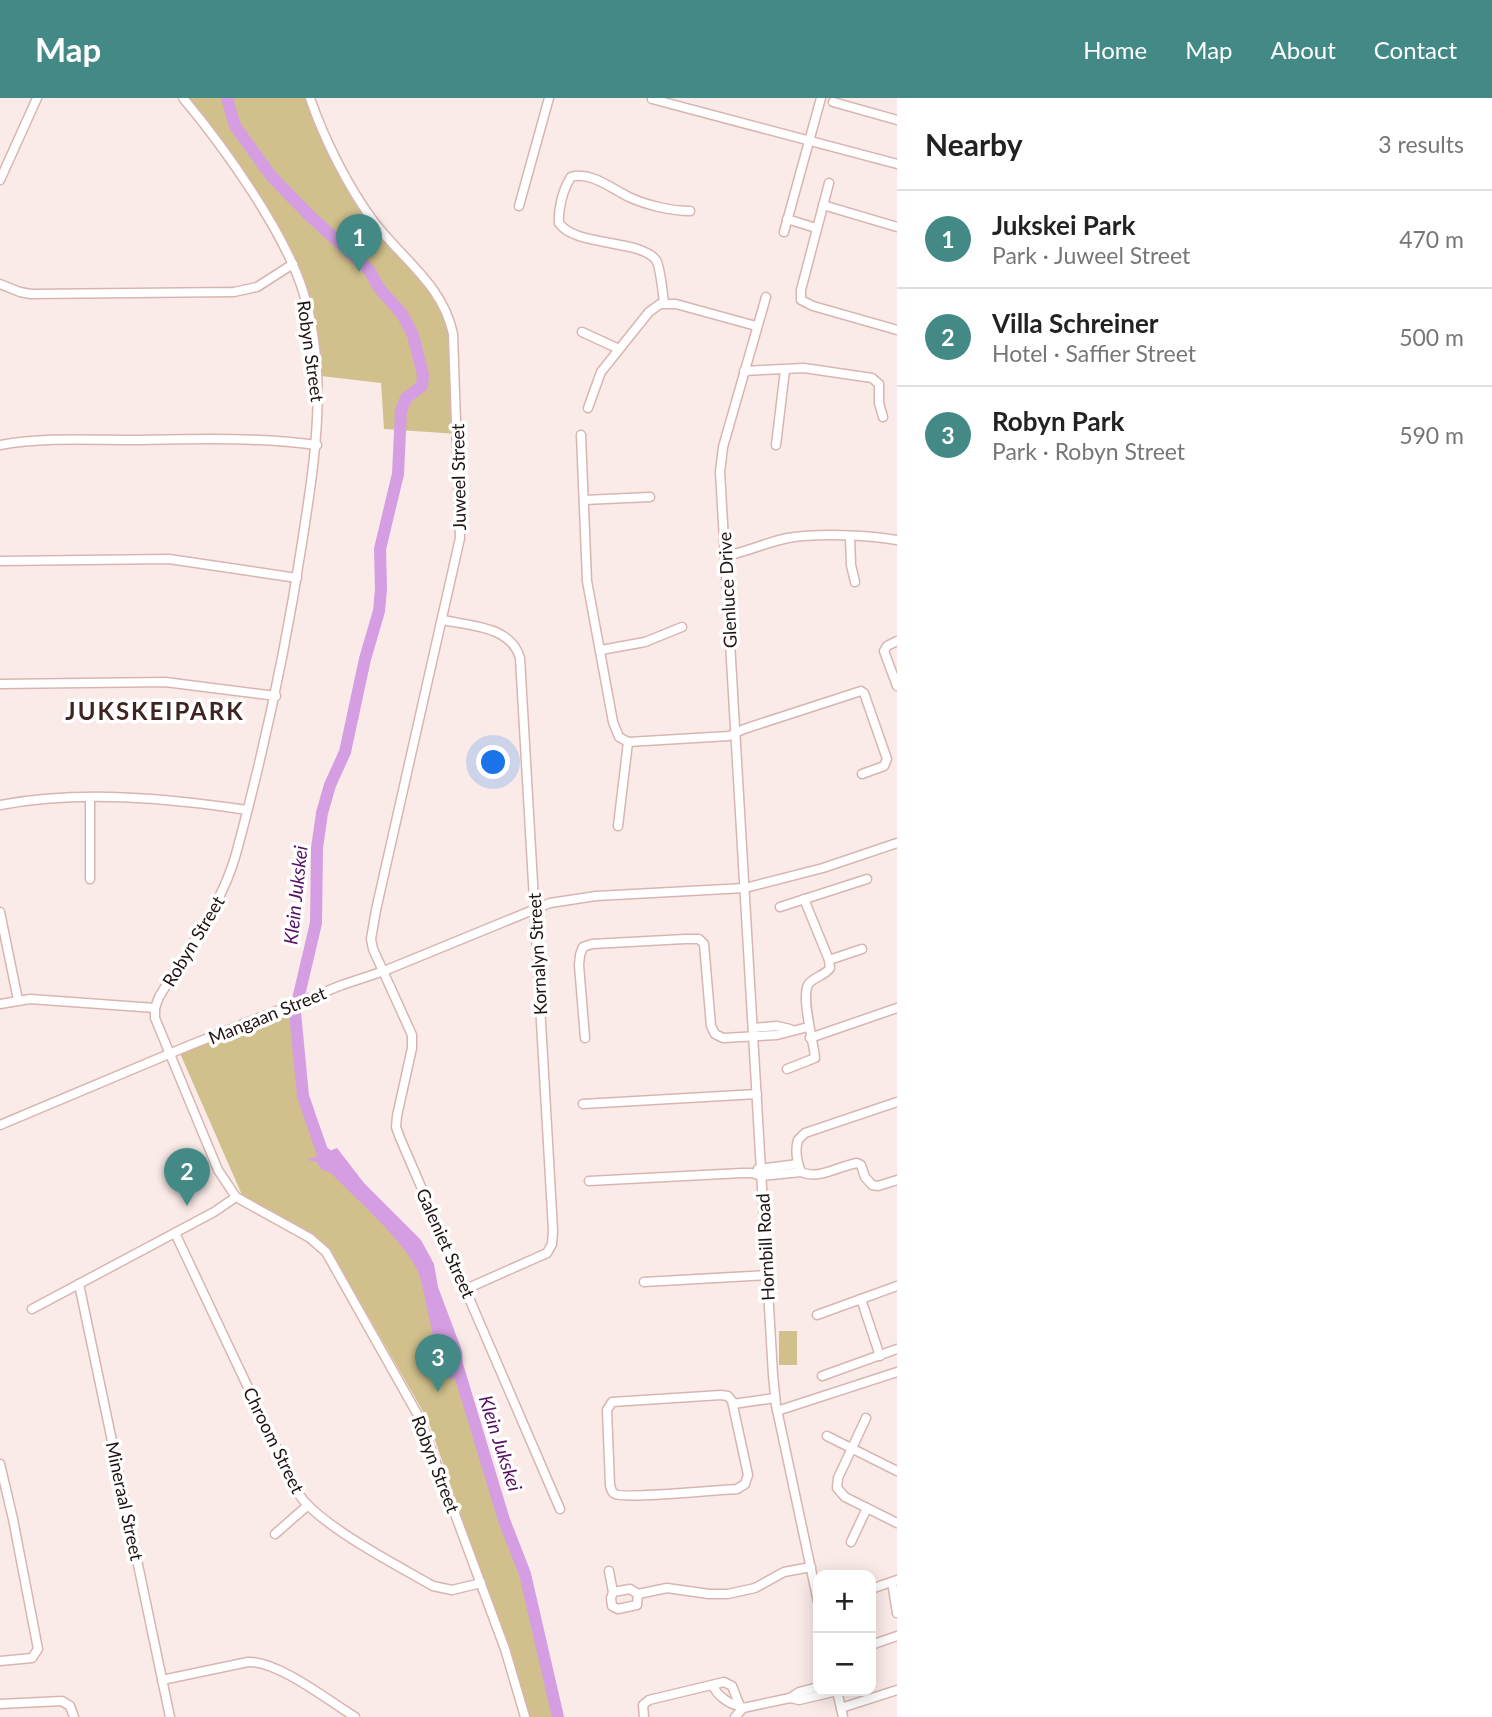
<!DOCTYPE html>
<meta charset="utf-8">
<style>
body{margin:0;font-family:Lato,sans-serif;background:#f2f2f2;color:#222}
.controls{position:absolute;right:21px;bottom:21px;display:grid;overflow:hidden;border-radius:14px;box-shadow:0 4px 18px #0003}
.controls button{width:63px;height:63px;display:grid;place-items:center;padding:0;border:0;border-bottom:2px solid #e0e0e0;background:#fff;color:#222;font:35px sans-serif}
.you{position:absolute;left:494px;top:665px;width:24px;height:24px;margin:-18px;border:5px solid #fff;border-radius:50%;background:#1a73e8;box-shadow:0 0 0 10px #1a73e833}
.badge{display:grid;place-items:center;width:46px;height:46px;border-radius:50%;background:#438a86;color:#fff;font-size:23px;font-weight:700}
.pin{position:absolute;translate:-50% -58px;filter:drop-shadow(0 2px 4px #0008)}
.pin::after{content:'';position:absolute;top:37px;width:24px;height:21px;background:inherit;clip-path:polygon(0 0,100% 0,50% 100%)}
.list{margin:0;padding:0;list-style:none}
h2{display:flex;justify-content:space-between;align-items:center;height:91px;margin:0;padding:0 28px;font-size:30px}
h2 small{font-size:23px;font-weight:400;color:#767676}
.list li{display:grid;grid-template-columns:46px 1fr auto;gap:21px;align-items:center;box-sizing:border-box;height:98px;padding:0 28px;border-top:2px solid #e0e0e0}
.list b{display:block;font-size:26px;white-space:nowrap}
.list p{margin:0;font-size:23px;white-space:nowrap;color:#767676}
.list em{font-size:23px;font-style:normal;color:#767676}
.map{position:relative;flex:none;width:897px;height:1619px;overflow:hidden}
header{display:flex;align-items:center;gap:42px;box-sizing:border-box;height:98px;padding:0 35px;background:#438a86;color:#fff}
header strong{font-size:33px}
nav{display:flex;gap:38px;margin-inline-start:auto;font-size:24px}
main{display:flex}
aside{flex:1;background:#fff}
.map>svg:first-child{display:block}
.green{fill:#d1c08c}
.water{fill:#d59de2}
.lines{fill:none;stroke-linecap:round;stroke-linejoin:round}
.river{stroke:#d59de2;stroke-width:12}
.minor-casing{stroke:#d9b5b1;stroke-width:11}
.minor{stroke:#fff;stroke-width:8}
.labels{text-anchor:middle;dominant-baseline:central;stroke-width:7;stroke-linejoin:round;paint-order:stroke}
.street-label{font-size:18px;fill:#201312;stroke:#fff}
.water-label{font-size:19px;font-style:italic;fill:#551063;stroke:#fff}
.district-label{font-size:24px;font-weight:bold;letter-spacing:2px;fill:#402421;stroke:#fff}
</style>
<header>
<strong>Map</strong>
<nav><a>Home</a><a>Map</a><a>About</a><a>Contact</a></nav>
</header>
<main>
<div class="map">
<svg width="897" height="1619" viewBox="0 0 897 1619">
<rect width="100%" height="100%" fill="#faebe9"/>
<!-- green -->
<g class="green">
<path d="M186,0h127l6,20 32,67 73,93 28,53 6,103 -74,-5 -3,-46 -60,-7 -5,-47 -20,-64z"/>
<path d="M295,914l8,84 18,55 20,15 76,83 39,115 48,156 21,54 33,143h-32l-39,-126 -59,-171 -99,-172 -87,-53 -63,-144z"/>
<rect x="779" y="1233" width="18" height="34"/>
</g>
<!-- water -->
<path class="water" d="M337,1050l27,35 57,57 13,24 4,23 24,64 1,16 -11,13c-17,-12 -25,-83 -33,-106 -12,-31 -64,-76 -88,-101l-10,-4 -4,-7 -10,-2z"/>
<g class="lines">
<!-- river -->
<g class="river">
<path d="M227,0l8,28 37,51 37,38 60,55 10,18 23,26 11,21 10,40 -1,11 -16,12 -5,13 -3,63 -18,75 1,40 -2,22 -14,48 -20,93 -15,33 -8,28 -5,35 -1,75 -21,89 8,84 19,55 15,12"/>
<path d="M455,1260l49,162 21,54 33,143"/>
</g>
<!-- minor casing -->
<g class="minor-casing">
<g id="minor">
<path d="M183,0c41,49 101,133 120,193 26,83 12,168 -1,252 -16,105 -38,208 -66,311 -15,53 -49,96 -77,143l-4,11v10l63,152 18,27 74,41 16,14 93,165 86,232 20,68"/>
<path d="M310,0c14,41 38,89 64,124 28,37 69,63 79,112l7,204 -84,372 -5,29 2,10 39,86v13l-15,68 -1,11 4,11 160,371"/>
<path d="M652,1l245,65"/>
<path d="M833,4l64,18"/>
<path d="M0,82l37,-82"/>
<path d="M829,85l-28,107v10l12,6 84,24"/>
<path d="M823,107l74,22"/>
<path d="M519,108l30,-108"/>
<path d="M787,121l29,9"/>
<path d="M784,134l37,-134"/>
<path d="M0,186l20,8 11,2 203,-2 23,-5 36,-23"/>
<path d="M766,199l-43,150 -3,25 53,903 3,30 42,197"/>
<path d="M664,205c-1,-9 -4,-37 -8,-43 -16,-21 -81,-13 -97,-37 -1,-14 4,-34 12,-46 20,-6 41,12 58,20 17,8 42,14 61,14"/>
<path d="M582,234l37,17"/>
<path d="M744,273l60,-3 68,10 7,6v19l4,14"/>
<path d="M588,310l13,-36 48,-60 11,-8h16l80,22"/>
<path d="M581,337l6,146 26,141 6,15 9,5 101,-6 15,-7 117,-38 3,2 23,66 -3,7 -22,8"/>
<path d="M0,347c44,-8 90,-5 134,-5 61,-1 122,-3 183,5"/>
<path d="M776,347l9,-75"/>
<path d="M584,402l66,-3"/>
<path d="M850,439l1,28 4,17"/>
<path d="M725,458c22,-4 42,-14 63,-18 29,-5 80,-3 109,2"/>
<path d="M0,463l169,-2 128,19"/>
<path d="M443,522c28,6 68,6 77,38l33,572 -1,14 -5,9 -81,36"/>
<path d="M897,543l-10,5 -3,5 13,35"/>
<path d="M601,552l44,-8 37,-15"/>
<path d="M0,586l165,-2 111,14"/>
<path d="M0,707c81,-15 167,-7 247,5"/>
<path d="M618,728l10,-84"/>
<path d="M90,781v-80"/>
<path d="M780,809l87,-28"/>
<path d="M0,814l18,88"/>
<path d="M829,862l33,-11"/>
<path d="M0,906l30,-5 125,9"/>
<path d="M753,930l24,-2 13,3"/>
<path d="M585,940l-6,-73 1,-10 3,-8 9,-3 93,-5h14l5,5 7,82 4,8 8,4 54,-3 31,-8"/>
<path d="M810,940l87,-30"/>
<path d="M787,971l28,-11c-1,-15 -14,-59 -7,-73 4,-8 17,-9 22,-17l-1,-8 -25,-61"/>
<path d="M897,1004l-92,31 -7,7c-3,10 -1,22 3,32 18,8 38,-6 56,-9l4,2 4,12 7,8 6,1 19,-6"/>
<path d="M583,1006l174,-10"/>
<path d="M0,1027l188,-79 154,-61 42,-14 166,-68 46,-7 149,-8 78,-20 74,-25"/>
<path d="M758,1071l40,-5"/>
<path d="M589,1083l153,-8h10l9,3 40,-4"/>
<path d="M175,1135l122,258c17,32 102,75 136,95l19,4 29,-7"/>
<path d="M644,1184l123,-7"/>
<path d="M79,1186l91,433"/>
<path d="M861,1201l19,57"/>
<path d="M32,1211l182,-97 22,-15"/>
<path d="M817,1217l80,-29"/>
<path d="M822,1278l75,-27"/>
<path d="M721,1297l7,1 4,5 16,74 -3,9 -8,5c-17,1 -113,10 -122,5 -4,-2 -4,-5 -5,-9l-3,-75 5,-8z"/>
<path d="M733,1306l42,-6"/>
<path d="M777,1313l120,-39"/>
<path d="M866,1320l-28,60 -1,10 8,9 52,26"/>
<path d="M827,1338l70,35"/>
<path d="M0,1366l13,55 25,130 -6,9 -32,3"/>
<path d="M275,1436l32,-28"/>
<path d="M851,1444l16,-34"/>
<path d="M609,1473l4,21 17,-3 8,5 29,-6 42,6h19l27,-6 29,-16 27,-5"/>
<path d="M892,1484l5,31"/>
<path d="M871,1491l26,-9"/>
<path d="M613,1494l-2,6 1,8 6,3 19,-4 1,-11"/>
<path d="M871,1547l26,-9"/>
<path d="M162,1582l86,-18c29,-2 81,39 107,55"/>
<path d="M713,1587c3,10 17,20 27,21"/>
<path d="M837,1593l6,26"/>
<path d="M790,1600l9,2 38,-9"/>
<path d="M0,1606l62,-3 8,5 4,11"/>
<path d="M841,1610l56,-18"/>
<path d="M644,1619l-1,-12 6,-5 75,-18 8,4 9,23"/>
<path d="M735,1619l8,-9 47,-10 9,-6 19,-5"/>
</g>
</g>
<!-- minor -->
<use href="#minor" class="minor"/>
</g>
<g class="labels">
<!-- street labels -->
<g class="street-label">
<text transform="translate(311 253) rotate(82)">Robyn Street</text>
<text transform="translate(458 379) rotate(-91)">Juweel Street</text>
<text transform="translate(727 492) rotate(-93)">Glenluce Drive</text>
<text transform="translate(193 843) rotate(-59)">Robyn Street</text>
<text transform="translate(537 856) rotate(-93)">Kornalyn Street</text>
<text transform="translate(267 917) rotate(-22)">Mangaan Street</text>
<text transform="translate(446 1145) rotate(66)">Galeniet Street</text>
<text transform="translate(765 1149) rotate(-93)">Hornbill Road</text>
<text transform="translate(274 1342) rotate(64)">Chroom Street</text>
<text transform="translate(436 1366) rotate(69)">Robyn Street</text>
<text transform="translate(125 1403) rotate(78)">Mineraal Street</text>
</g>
<!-- water labels -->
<g class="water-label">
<text transform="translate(295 797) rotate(-84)">Klein Jukskei</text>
<text transform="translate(501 1345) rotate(72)">Klein Jukskei</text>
</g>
<!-- district labels -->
<g class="district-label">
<text x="155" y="612">JUKSKEIPARK</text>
</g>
</g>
</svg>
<div class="controls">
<button>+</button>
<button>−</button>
</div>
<div class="you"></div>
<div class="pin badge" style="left:359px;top:174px">1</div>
<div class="pin badge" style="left:187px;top:1108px">2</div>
<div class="pin badge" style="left:438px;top:1294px">3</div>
</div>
<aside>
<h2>Nearby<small>3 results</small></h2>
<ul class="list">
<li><span class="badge">1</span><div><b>Jukskei Park</b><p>Park · Juweel Street</p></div><em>470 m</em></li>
<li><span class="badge">2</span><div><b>Villa Schreiner</b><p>Hotel · Saffier Street</p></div><em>500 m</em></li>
<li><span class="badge">3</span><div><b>Robyn Park</b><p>Park · Robyn Street</p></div><em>590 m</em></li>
</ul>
</aside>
</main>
